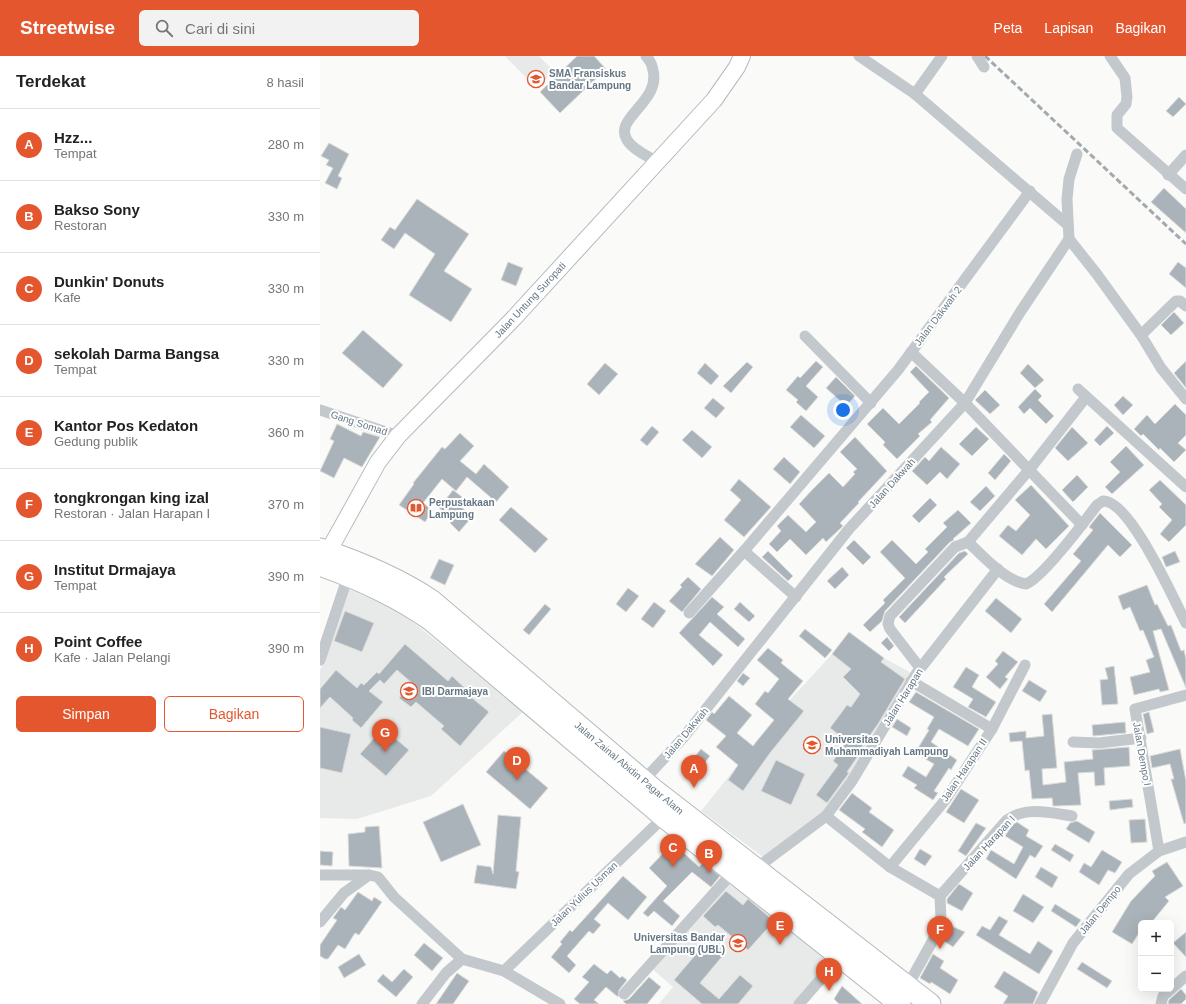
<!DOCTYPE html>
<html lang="id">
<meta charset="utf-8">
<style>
body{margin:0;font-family:Arial,sans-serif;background:#f2f2f2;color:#222}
.controls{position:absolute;right:12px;bottom:12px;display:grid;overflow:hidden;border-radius:6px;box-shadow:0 4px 16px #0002}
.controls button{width:36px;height:36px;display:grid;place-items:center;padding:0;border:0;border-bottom:1px solid #e0e0e0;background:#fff;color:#222;font:20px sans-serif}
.you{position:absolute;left:523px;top:354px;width:14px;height:14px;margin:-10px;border:3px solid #fff;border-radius:50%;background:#1a73e8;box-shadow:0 0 0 6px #1a73e833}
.badge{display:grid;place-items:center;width:26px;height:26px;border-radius:50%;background:#e4572e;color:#fff;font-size:13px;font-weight:700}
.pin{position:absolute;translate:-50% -33px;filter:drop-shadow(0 1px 2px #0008)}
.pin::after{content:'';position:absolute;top:21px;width:14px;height:12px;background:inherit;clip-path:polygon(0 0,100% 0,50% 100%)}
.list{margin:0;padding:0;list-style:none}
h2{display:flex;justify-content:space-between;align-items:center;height:52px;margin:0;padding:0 16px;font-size:17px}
h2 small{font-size:13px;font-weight:400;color:#767676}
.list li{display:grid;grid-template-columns:26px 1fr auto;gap:12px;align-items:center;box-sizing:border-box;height:72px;padding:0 16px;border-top:1px solid #e0e0e0}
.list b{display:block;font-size:15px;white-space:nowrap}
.list p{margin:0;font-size:13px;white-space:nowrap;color:#767676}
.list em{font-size:13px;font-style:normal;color:#767676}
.actions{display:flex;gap:8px;padding:12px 16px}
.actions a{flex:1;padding:9px 0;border:1px solid #e4572e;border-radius:6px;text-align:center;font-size:14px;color:#e4572e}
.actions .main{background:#e4572e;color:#fff}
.icon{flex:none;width:22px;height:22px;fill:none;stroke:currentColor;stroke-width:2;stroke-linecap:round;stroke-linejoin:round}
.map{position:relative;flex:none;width:866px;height:948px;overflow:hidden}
header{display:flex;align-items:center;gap:24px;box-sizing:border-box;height:56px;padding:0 20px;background:#e4572e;color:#fff}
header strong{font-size:19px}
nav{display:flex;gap:22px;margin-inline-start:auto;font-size:14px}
.search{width:280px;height:36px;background:#f2f2f2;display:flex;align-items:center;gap:10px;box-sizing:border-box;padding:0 14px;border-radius:6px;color:#767676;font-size:15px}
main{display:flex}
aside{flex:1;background:#fff}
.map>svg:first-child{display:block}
.built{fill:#e8e9e9}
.building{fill:#aab3b9;stroke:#dcdcda}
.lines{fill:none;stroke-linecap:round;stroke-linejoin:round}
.secondary-casing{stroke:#b3babf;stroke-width:18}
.highway-casing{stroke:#b4b9bd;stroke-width:23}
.street{stroke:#c3c8cc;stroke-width:11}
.secondary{stroke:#fff;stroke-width:16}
.highway{stroke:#fff;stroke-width:21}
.rail{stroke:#a2aab0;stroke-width:3;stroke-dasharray:6 3;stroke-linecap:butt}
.labels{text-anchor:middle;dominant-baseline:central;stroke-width:4;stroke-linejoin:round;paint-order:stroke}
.poi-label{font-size:10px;font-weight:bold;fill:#657683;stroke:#fff;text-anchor:start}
.street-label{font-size:10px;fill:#657683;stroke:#fff}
</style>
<header>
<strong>Streetwise</strong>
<div class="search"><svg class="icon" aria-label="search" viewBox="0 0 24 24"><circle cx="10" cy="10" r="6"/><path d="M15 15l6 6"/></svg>Cari di sini</div>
<nav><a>Peta</a><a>Lapisan</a><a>Bagikan</a></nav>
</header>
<main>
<aside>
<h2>Terdekat<small>8 hasil</small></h2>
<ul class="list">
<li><span class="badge">A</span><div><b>Hzz...</b><p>Tempat</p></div><em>280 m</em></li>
<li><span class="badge">B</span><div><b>Bakso Sony</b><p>Restoran</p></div><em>330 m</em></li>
<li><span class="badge">C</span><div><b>Dunkin' Donuts</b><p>Kafe</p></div><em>330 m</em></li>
<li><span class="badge">D</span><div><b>sekolah Darma Bangsa</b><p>Tempat</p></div><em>330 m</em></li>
<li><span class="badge">E</span><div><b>Kantor Pos Kedaton</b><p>Gedung publik</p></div><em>360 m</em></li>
<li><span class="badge">F</span><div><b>tongkrongan king izal</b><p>Restoran · Jalan Harapan I</p></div><em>370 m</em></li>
<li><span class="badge">G</span><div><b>Institut Drmajaya</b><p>Tempat</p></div><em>390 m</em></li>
<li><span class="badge">H</span><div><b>Point Coffee</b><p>Kafe · Jalan Pelangi</p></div><em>390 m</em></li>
</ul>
<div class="actions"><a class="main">Simpan</a><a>Bagikan</a></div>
</aside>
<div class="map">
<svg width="866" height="948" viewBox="0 0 866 948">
<rect width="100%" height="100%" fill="#fafaf8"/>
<!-- built -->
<g class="built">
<path d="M185,0h34l15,15 -18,17z"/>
<path d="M26,532l52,22 126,101 -93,85 -74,23 -37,-1v-147z"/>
<path d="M529,576l35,26 29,16 -44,73 -39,57 -22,23 -45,30 -62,-46 89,-111 42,-46z"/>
<path d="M407,823l51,40 57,49 -31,36h-145l14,-17 -24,-21z"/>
</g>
<!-- building -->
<g class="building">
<path d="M257,0h17l12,13 -46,44 -20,-21z"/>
<path d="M859,41l7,7 -13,13 -7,-6z"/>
<path d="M9,87l20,11 -11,22 4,2 -5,11 -12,-6 8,-15 -7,-3 3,-5 -8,-4z"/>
<path d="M844,132l22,21v24l-35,-31z"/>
<path d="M97,143l52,35 -25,37 28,18 -21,33 -42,-27 26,-41 -30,-21 -11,16 -13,-9 9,-13 5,3z"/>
<path d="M188,206l15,6 -7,18 -15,-6z"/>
<path d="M858,206l8,6v20l-17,-14z"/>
<path d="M854,256l10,11 -13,12 -10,-10z"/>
<path d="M43,274l40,35 -20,23 -41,-35z"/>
<path d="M496,305l7,6 -17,19 12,11 -12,14 -10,-9 2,-2 -12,-10 12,-14 2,2z"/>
<path d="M866,305v27l-12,-15z"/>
<path d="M427,306l6,5 -22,26 -8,-7z"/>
<path d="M285,307l13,11 -19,21 -12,-11z"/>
<path d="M385,307l14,13 -8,9 -14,-12z"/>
<path d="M708,308l16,16 -9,8 -15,-15z"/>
<path d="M596,310l33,32 -19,22 2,2 -14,12 2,2 -23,23 -14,-14 2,-3 -18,-18 16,-16 16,16 21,-21 -1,-1 10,-10 -19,-20z"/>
<path d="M516,321l19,19 -9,10 -20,-18z"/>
<path d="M715,333l7,7 -4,4 16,16 -8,8 -16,-16 -6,6 -6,-7z"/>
<path d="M665,334l15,15 -10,9 -15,-14z"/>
<path d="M803,340l10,9 -10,10 -9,-10z"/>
<path d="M393,342l12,10 -9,10 -12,-10z"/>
<path d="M855,348l11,11v20l-8,8 8,7 -12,12 -14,-14 -1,2 -16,-16 -2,2 -7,-7 13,-14 8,9z"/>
<path d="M481,359l24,21 -11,12 -24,-21z"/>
<path d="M17,368l24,12 2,-4 17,5 -18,30 -18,-9 -10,20 -14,-7 14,-30 -4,-2z"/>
<path d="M332,370l7,6 -12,14 -7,-6z"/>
<path d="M787,370l7,7 -14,13 -6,-6z"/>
<path d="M656,371l13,12 -17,17 -13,-12z"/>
<path d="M752,371l16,16 -20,18 -13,-13z"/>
<path d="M372,374l20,17 -10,11 -20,-18z"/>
<path d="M140,377l14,13 -14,15 16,13 8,-10 25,23 -13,15 -29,-25 -11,14 -14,-12 -19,24 10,7 -8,12 -26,-17 15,-21 -1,-1 29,-36 3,2z"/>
<path d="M535,381l32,34 -29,31 1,1 -19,20 3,3 -17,16 -3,-4 -17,17 -16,-16 -13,13 -8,-8 12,-13 -4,-5 11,-11 18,17 10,-10 -17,-18 14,-15 16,-16 14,14 12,-13 -2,-2 4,-3 -17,-17z"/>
<path d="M806,390l18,19 -32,29 -7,-7 15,-15 -10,-10z"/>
<path d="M621,391l19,17 -13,15 -7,-7 -13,13 -15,-14 13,-14 4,4z"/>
<path d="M684,398l7,7 -16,19 -7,-7z"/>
<path d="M464,401l16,15 -10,12 -17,-15z"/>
<path d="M757,419l11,12 -15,15 -11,-12z"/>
<path d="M419,423l32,28 -27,30 -20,-17 17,-20 -11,-10z"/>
<path d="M840,424l26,25v20l-17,17 -9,-8 12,-14 -13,-13 3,-3 -13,-14z"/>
<path d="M711,429l38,41 -23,23 -10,-10 -14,16 -23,-19 9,-11 8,6 14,-16 -15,-15z"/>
<path d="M666,430l9,10 -15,15 -10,-9z"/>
<path d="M133,434l9,7 -5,6 15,14 -13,15 -9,-9 3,-4 -14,-11z"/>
<path d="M610,442l7,7 -18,18 -7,-7z"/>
<path d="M191,451l37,32 -13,14 -36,-33z"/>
<path d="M638,454l13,13 -18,16 1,1 -4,2 -65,69 -3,10 -12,11 -7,-7 22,-22 -2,-3 22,-22 -25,-26 12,-12 24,24 12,-12 -3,-3 22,-22 -4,-4z"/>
<path d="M780,457l32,32 -12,12 -12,-12 -56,67 -8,-8 37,-43 -8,-7 20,-24 -4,-3z"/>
<path d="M400,481l14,13 -22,26 -17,-12z"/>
<path d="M534,484l17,17 -8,8 -17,-17z"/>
<path d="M448,495l25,25 -5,5 -26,-24z"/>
<path d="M645,495l3,3 -24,23 2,2 -41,44 -6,-6 60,-64z"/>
<path d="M855,495l5,11 -14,5 -4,-10z"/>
<path d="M119,503l15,6 -9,20 -15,-7z"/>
<path d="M522,511l7,8 -14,14 -8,-8z"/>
<path d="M368,521l13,12 -19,23 -13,-11 13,-14 -2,-2z"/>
<path d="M827,529l8,20 2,-1 11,22 3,-1 10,26 3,-1 2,9v29l-25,-59 -8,2 16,59 -9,2 -1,-3 -25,6 -4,-18 20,-5 -4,-12 8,-3 -11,-27 -3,1 -10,-24 -7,3 -5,-14z"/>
<path d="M308,532l11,8 -13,16 -10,-8z"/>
<path d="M392,541l12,10 -7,7 28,25 -7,8 -28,-25 -11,13 24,20 -10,11 -34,-33z"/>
<path d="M676,542l26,21 -11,14 -26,-22z"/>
<path d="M334,546l12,9 -13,17 -12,-9z"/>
<path d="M420,546l15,14 -6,6 -15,-13z"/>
<path d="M225,548l6,5 -22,26 -6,-5z"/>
<path d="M25,555l29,12 -12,29 -28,-11z"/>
<path d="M485,573l27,21 -7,8 -26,-22z"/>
<path d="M529,576l35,26 -3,4 24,17 -27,45 -20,28 2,1 -13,19 2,1 -3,4 -19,26 -11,-8 22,-30 -5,-4 14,-20 -17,-13 17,-23 4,2 9,-13 -17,-17 8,-8 -19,-15z"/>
<path d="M567,581l7,9 -5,5 -8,-8z"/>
<path d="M85,588l43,37 4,-5 15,14 -2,2 24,20 -29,34 -19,-17 3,-3 -28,-24 -5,5 -12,-9 13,-15 -15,-13 -13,14 -4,-4 -11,11 14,11 -22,26 -9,-8 1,-2 -23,-21 -10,11v-19l16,-19 21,18 4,-5 3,2 13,-13 2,2z"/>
<path d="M448,592l15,12 -2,3 22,18 -15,18 16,12 -34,42 -27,38 -15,-11 10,-15 -22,-18 10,-11 -20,-16 6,-8 2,2 15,-18 23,19 -15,18 16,13 3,-4 18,-22 -19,-16 10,-13 3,2 11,-14 -22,-19z"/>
<path d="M683,595l15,11 -13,15 3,2 -8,10 -14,-12 12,-13 -3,-3z"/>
<path d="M794,610l4,38 -16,1 -2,-25 8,-1 -3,-11z"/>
<path d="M646,611l13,8 -7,12 24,15 -10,15 -18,-10 5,-8 -20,-12z"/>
<path d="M423,617l7,5 -7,8 -6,-5z"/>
<path d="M709,624l18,11 -7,11 -18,-11z"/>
<path d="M596,636l63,37 -11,17 -29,-17 -8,13 26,18 -6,10 -2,-2 -15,23 4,2 -5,7 -19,-12 3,-3 -15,-9 6,-10 18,11 8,-13 -19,-11 14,-23 -2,-1 7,-12 -25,-15z"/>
<path d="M829,656l5,20 -7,2 -4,-20z"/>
<path d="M732,658l5,54 -15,1 1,16 23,-3 -2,-20 29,-3 -1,-9 37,-3 1,19 -26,2 1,17 -10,1 -1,-14 -16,1 3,32 -25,1h-3l-1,-8 -20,1 -3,-29 -4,1 -3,-30 -12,1 -1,-9 17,-2v7l18,-2 -2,-21z"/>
<path d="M577,663l14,9 -4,8 -15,-9z"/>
<path d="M805,666l1,11 -33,3 -1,-11z"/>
<path d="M0,671l31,7 -9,39 -22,-5z"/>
<path d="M63,672l26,22 -23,26 -26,-22z"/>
<path d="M381,693l9,7 -19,24 -9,-8z"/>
<path d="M860,693l6,32v42l-2,1 -13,-45h3l-4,-15 -18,4 -2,-12z"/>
<path d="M184,695l44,37 -18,21 -44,-37z"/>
<path d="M456,704l29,14 -14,31 -30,-14z"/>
<path d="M641,733l18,11 -15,23 -18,-11z"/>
<path d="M532,737l20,15 -3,4 25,18 -12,17 -20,-15 3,-3 -26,-19z"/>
<path d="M812,743l1,8 -23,3 -1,-9z"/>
<path d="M143,748l18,41 -40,17 -18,-40z"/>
<path d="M178,759l23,2 -5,54 3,1 -3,17 -42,-6 3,-18 14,2 2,7z"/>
<path d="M825,763l2,23 -16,1 -2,-23z"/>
<path d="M757,765l18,11 -6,11 -23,-14 4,-6z"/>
<path d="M697,766l12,8 -3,6 17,10 -8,12 -5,-3 -14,24 -30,-20 5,-9 23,14 9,-17 -18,-11 7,-11z"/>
<path d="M656,767l10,5 -20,28 -8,-5z"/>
<path d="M59,770l3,42 -33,-2 -1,-32 17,-2v-5z"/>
<path d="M353,787l26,24 4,-4 17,13 -9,11 -19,-15 -29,29 17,15 -8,10 -18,-15 -6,6 -5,-4 24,-27 -18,-18z"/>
<path d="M735,788l19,11 -4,7 -19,-12z"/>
<path d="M600,793l12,7 -7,10 -11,-7z"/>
<path d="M782,794l20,12 -7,11 -7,-3 -9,15 -20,-13 5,-9 7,4z"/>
<path d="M0,795l13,1 -1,14 -12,-1z"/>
<path d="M847,806l16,24 -18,11 4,4 -18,22h-10v7l-9,14 -20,-12 19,-31 24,-25 -3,-5z"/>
<path d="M721,811l17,10 -6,11 -17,-11z"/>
<path d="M303,820l24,21 -19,23 -20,-17 -14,16 7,6 -8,9 -4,-3 -22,25 9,9 -7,8 -18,-16 11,-13 -2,-2 10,-12 2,2z"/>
<path d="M639,828l14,9 -11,18 -15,-8v-4z"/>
<path d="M406,835l17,14 5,-6 26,22 -26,29 -30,-25 -3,2 -12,-11z"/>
<path d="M38,836l14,9 2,-4 8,5 -23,33 -4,-2 -10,16 -7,-4 -10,14h-3l-5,-3v-11l17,-25 -4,-2 8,-11 4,3z"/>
<path d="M703,838l21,13 -11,16 -20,-12z"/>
<path d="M735,848l26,16 -5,7 -25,-16z"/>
<path d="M679,860l9,5 -9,14 31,19 8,-13 15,10 -14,23 -63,-39 6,-9 8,4z"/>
<path d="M627,868l18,8 -12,15 -12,-8z"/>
<path d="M866,876v25l-13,-14z"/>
<path d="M389,883l16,14 -25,30 19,16 21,-24 13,11 -15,18h-36l-28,-24z"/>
<path d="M104,887l19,15 -11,13 -18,-16z"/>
<path d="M39,898l7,11 -22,13 -6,-11z"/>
<path d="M613,898l11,7 -4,7 18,12 -8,14 -19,-12 -1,2 -10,-6z"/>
<path d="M762,906l30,19 -5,7 -30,-19z"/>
<path d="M274,908l13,10 4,-4 9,8 2,-2 5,4 -8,10 -1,7 -12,-10 -12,13 5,4h-19l-6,-5 15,-17 -7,-5z"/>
<path d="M84,913l9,8 -17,20 -19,-16 6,-7 9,8z"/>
<path d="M684,915l34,21 -5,12h-30l5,-8 -14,-9z"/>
<path d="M137,917l12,8 -16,23h-17z"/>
<path d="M329,921l12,10 -14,17h-21l-3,-3 6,-2z"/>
<path d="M522,930l20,18h-23l-5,-5z"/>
<path d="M861,933l5,6v4l-5,5h-13l1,-4z"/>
</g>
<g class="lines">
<!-- secondary casing -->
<g class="secondary-casing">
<path id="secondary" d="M8,496l50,-90 20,-26 116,-118 200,-218 23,-33 5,-11"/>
</g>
<!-- highway casing -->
<g class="highway-casing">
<g id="highway">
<path d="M0,493c39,13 78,29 112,52l221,188 277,215"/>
<path d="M0,509c39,14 77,31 111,55l233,197 236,187"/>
</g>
</g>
<!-- street -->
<g class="street">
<path d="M326,0c4,4 6,8 7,14 8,32 -40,48 -26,70 6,10 21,16 30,22"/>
<path d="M539,0l56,38 153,131"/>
<path d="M657,0l7,11"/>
<path d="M790,0l15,22 2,19 -1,7 -9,11v13l69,61"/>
<path d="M595,38l27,-38"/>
<path d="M848,119l18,-20"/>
<path d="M749,183l27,34 45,62 20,33 25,31"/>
<path d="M821,279l35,-34h4l6,5"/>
<path d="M485,280l66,67"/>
<path d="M591,296l54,51 117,122"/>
<path d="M758,333l108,98"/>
<path d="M0,354l78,26"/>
<path d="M648,486c15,14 37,39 58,42 16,-6 59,-63 71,-79l6,-4c27,-1 71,99 83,122"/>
<path d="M476,541l-52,-46 154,-181 132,-179"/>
<path d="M369,557l55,-62"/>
<path d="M0,604l28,-84"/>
<path d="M600,612l-30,-39 -2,-5 2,-8 65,-69 13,-5 61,-72 57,-73"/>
<path d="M591,625l81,48"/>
<path d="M753,686l26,1 42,-5"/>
<path d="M323,725l40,-43 166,-209 116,-126 54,-89 50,-75 -2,-40 2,-20 8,-25"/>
<path d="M506,760l64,51 50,29 1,24 -3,11 -31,56"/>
<path d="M839,795l-24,-142 51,-14"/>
<path d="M570,811l56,-68 46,-70 33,-64"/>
<path d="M435,813l71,-53 26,-35 64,-107 82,-105"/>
<path d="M0,819h49"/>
<path d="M620,840l67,-76c19,-14 44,-7 65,-4"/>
<path d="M0,866l24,-29 25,-18 9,2 16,20 68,62 42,12 56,33"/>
<path d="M184,915l160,-154"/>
<path d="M304,938l109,-122"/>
<path d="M102,948l24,-31 16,-14"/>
<path d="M479,948l41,-47"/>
<path d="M720,948l33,-61 56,-69 30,-23 27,-9"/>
<path d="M841,948l2,-8 23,-20"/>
</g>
<!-- secondary -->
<use href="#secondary" class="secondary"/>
<!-- highway -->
<use href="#highway" class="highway"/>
<!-- rail -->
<path class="rail" d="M665,0l201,188"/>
</g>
<!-- icons -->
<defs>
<g id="school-ring" transform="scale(0.9)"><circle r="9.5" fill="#fff" stroke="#e4572e" stroke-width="1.5"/><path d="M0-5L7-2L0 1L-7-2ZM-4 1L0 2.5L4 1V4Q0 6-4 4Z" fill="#e4572e"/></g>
<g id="library-ring" transform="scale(0.9)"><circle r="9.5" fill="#fff" stroke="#e4572e" stroke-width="1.5"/><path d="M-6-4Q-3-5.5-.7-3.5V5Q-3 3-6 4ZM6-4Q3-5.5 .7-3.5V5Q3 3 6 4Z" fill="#e4572e"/></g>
<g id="university-ring" transform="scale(0.9)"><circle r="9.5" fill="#fff" stroke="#e4572e" stroke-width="1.5"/><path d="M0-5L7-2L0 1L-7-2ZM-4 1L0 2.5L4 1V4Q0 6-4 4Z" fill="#e4572e"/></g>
</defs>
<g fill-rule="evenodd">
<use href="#school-ring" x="216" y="23"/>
<use href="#library-ring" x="96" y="452"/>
<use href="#university-ring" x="89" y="635"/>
<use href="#university-ring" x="492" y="689"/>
<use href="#university-ring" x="418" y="887"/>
</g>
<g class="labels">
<!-- poi labels -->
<g class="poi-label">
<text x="229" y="17">SMA Fransiskus<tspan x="229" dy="12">Bandar Lampung</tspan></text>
<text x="109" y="446">Perpustakaan<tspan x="109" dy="12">Lampung</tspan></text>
<text x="102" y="635">IBI Darmajaya</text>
<text x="505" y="683">Universitas<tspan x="505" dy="12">Muhammadiyah Lampung</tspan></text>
<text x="405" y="881" text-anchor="end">Universitas Bandar<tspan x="405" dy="12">Lampung (UBL)</tspan></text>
</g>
<!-- street labels -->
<g class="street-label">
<text transform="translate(210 244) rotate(-47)">Jalan Untung Suropati</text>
<text transform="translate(618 260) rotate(-53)">Jalan Dakwah 2</text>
<text transform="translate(39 367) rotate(18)">Gang Somad</text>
<text transform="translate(572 427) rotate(-48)">Jalan Dakwah</text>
<text transform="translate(583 641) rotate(-58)">Jalan Harapan</text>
<text transform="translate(366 677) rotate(-50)">Jalan Dakwah</text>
<text transform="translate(822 698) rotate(80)">Jalan Dempo I</text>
<text transform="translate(309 712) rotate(40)">Jalan Zainal Abidin Pagar Alam</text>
<text transform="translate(644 714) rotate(-56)">Jalan Harapan II</text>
<text transform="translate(669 787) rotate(-47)">Jalan Harapan I</text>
<text transform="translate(264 838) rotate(-44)">Jalan Yulius Usman</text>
<text transform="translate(780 854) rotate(-51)">Jalan Dempo</text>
</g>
</g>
</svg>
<div class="controls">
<button>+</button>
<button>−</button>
</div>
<div class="you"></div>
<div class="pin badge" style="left:374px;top:732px">A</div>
<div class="pin badge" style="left:389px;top:817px">B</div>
<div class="pin badge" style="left:353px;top:811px">C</div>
<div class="pin badge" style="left:197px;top:724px">D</div>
<div class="pin badge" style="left:460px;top:889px">E</div>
<div class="pin badge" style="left:620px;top:893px">F</div>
<div class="pin badge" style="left:65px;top:696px">G</div>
<div class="pin badge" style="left:509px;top:935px">H</div>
</div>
</main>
